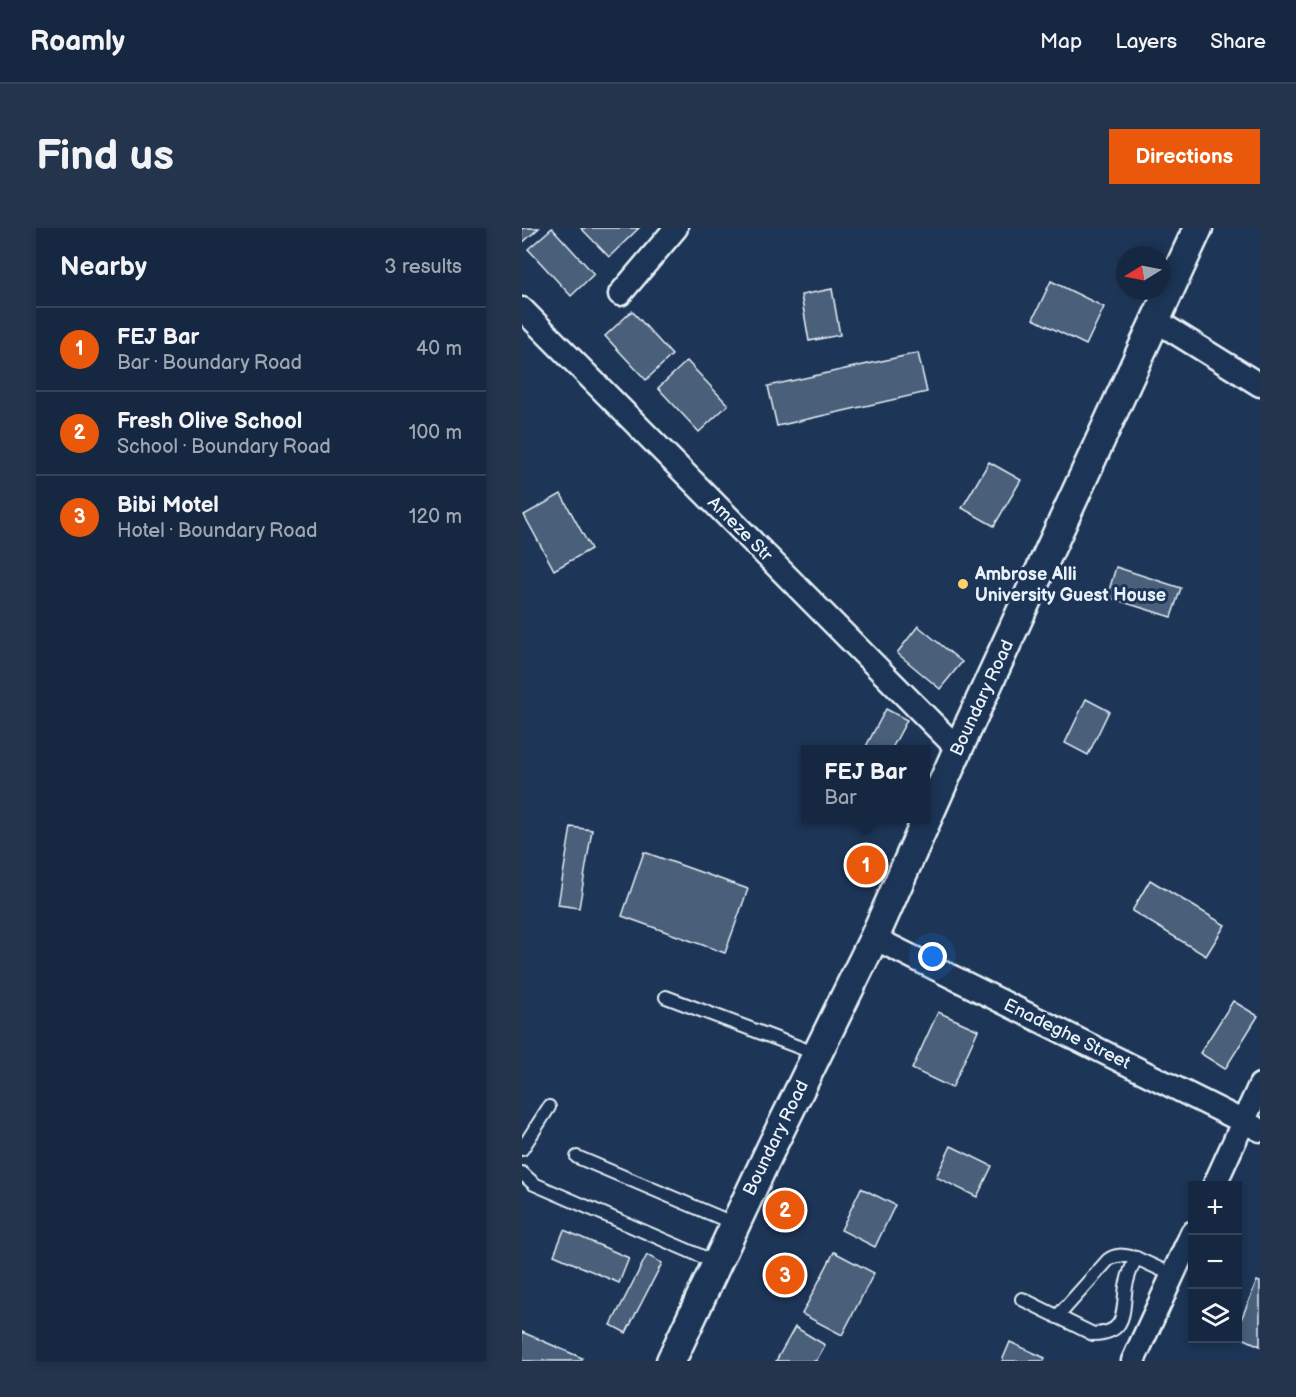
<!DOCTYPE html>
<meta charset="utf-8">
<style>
body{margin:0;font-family:"Balsamiq Sans",sans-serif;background:#23344c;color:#f1f3f6}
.controls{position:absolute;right:18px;bottom:18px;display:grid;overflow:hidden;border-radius:0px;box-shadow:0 3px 9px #0003}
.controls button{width:54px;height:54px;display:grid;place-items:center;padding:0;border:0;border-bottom:2px solid #35445a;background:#162841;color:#f1f3f6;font:30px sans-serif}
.compass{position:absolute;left:594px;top:18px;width:54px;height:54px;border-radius:50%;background:#162841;box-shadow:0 3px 9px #0003;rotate:260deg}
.you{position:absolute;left:411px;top:729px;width:21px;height:21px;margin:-15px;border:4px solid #fff;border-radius:50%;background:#1a73e8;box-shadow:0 0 0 9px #1a73e833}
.badge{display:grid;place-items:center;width:39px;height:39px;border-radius:50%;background:#ea580c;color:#fff;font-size:20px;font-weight:700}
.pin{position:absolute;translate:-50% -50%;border:3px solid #fff;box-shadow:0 2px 6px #0006}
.popup{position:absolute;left:279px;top:517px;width:129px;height:78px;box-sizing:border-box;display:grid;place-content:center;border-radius:0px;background:#162841;filter:drop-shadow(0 2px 4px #0005);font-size:20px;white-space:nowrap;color:#9ea6b1}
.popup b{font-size:22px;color:#f1f3f6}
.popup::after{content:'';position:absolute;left:50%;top:100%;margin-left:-12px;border:12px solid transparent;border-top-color:#162841}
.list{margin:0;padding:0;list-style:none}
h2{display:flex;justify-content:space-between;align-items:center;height:78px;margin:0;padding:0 24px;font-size:26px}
h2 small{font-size:20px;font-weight:400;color:#9ea6b1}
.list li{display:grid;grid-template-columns:39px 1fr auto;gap:18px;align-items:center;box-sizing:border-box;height:84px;padding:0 24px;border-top:2px solid #35445a}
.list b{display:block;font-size:22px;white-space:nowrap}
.list p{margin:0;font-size:20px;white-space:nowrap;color:#9ea6b1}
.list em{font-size:20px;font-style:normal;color:#9ea6b1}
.icon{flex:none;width:33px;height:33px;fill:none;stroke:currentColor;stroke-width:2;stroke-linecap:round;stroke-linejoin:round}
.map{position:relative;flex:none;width:738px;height:1133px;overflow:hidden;border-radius:0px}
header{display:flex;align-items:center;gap:36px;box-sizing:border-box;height:84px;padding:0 30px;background:#162841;border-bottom:2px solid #35445a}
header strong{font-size:28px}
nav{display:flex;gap:33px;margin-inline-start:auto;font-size:21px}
.intro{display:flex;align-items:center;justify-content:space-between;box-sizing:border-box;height:144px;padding:0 36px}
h1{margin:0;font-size:42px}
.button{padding:15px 27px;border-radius:0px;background:#ea580c;color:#fff;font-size:21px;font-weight:700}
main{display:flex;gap:36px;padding:0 36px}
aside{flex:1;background:#162841;border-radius:0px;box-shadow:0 3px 9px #0003}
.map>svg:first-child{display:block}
.building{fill:#495e7a;stroke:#e8f1f8;stroke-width:1.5}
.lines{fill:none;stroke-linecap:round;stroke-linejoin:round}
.service-casing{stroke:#e8f1f8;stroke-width:16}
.minor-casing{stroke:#e8f1f8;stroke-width:27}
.tertiary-casing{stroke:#e8f1f8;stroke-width:33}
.service{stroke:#1d3557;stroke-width:12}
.minor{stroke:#1d3557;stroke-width:22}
.tertiary{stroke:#1d3557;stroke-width:28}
.poi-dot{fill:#ffd166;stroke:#1d3557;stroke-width:2}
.labels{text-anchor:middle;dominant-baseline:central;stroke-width:6;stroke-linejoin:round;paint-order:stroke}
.street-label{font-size:18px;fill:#e8f1f8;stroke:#1d3557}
.poi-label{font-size:18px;font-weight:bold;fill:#e8f1f8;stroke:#1d3557;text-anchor:start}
</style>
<header>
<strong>Roamly</strong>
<nav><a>Map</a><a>Layers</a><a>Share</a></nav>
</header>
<div class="intro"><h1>Find us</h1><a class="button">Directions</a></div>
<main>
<aside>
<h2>Nearby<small>3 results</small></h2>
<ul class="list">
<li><span class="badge">1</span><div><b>FEJ Bar</b><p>Bar · Boundary Road</p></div><em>40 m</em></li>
<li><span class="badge">2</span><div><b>Fresh Olive School</b><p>School · Boundary Road</p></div><em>100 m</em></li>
<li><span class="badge">3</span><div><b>Bibi Motel</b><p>Hotel · Boundary Road</p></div><em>120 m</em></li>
</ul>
</aside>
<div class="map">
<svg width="738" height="1133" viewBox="0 0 738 1133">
<rect width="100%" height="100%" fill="#1d3557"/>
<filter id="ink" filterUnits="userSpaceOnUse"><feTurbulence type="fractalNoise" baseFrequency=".0167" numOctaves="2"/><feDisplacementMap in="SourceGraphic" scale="12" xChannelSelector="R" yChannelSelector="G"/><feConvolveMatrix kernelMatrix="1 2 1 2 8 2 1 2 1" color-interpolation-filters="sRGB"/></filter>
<g filter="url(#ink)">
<!-- building -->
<g class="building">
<path d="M0,0h17l-17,15z"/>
<path d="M30,0l42,46 -23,22 -43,-47z"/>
<path d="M59,0h58l-30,29z"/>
<path d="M529,53l53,26 -18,38 -53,-26z"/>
<path d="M310,61l8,46 -31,6 -8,-46z"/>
<path d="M110,83l40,44 -26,25 -41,-44z"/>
<path d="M396,125l9,39 -150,34 -9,-40z"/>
<path d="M165,133l41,44 -29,27 -41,-44z"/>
<path d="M467,234l32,18 -27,46 -32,-18z"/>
<path d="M39,266l30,55 -37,21 -30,-55z"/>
<path d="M594,339l65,21 -10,29 -64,-20z"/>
<path d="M396,398l44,36 -22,27 -43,-36z"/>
<path d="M564,471l23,12 -21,44 -23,-12z"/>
<path d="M364,481l21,11 -16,30h-27z"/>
<path d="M49,599l21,3 -13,78 -21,-3z"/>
<path d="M122,624l104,37 -23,64 -103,-37z"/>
<path d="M628,652l75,45 -19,31 -74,-45z"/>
<path d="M711,773l25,15 -33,53 -25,-16z"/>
<path d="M416,784l40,18 -26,58 -40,-19z"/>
<path d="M429,918l41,20 -15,31 -41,-20z"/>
<path d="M339,960l34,17 -20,42 -34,-17z"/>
<path d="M42,1002l65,28 -10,25 -65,-28z"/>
<path d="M312,1024l40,21 -32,62 -40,-21z"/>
<path d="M125,1027l15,8 -36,70 -15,-8z"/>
<path d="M735,1053l3,1v64l-22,-10v-9z"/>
<path d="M273,1099l30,18 -9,16h-40z"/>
<path d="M0,1104l60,26 -1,3h-59z"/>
<path d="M488,1114l35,16 -1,3h-42z"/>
</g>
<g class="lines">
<!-- service casing -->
<g class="service-casing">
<g id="service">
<path d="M144,769l151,57"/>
<path d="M0,921l27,-42"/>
<path d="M55,929l158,67"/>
<path d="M0,945l12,11 183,79"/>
<path d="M500,1071l71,35c35,-1 29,-22 33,-48 2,-10 5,-18 10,-28l37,17"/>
<path d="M535,1089l51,-57c9,-7 17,-4 28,-2"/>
</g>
</g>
<!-- minor casing -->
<g class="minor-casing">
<g id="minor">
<path d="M98,66l56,-66"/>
<path d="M0,81l436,440"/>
<path d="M633,92l105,65"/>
<path d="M352,710l386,192"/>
<path d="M692,958l46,-101"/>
<path d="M611,1133l59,-128"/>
</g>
</g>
<!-- tertiary casing -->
<g class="tertiary-casing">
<path id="tertiary" d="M149,1133l102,-217 101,-206 84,-189 240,-521"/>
</g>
<!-- service -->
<use href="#service" class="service"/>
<!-- minor -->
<use href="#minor" class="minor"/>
<!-- tertiary -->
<use href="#tertiary" class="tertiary"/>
</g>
</g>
<!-- markers -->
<circle class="poi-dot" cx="441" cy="356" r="6"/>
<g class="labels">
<!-- street labels -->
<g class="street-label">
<text transform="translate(218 301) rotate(45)">Ameze Str</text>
<text transform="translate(460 470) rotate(-65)">Boundary Road</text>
<text transform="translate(545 806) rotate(26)">Enadeghe Street</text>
<text transform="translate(254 910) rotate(-64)">Boundary Road</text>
</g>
<!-- poi labels -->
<g class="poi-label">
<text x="453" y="346">Ambrose Alli<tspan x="453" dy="21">University Guest House</tspan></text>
</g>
</g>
</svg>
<div class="controls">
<button>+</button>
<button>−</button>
<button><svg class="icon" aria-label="layers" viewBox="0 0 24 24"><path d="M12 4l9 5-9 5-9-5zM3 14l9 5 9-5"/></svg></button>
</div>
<svg class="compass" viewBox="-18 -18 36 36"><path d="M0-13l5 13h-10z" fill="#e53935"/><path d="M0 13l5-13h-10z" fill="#9ea6b1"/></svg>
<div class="you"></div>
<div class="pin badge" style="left:344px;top:637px">1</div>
<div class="popup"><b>FEJ Bar</b>Bar</div>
<div class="pin badge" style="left:263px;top:982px">2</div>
<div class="pin badge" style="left:263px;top:1047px">3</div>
</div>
</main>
